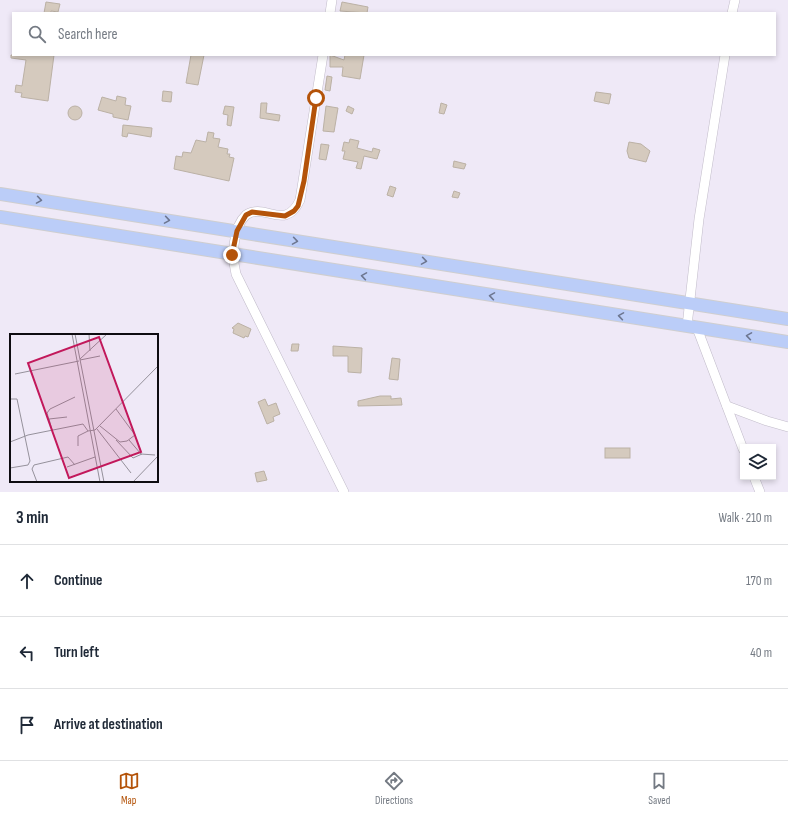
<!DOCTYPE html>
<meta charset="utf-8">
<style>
body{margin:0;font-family:"Sofia Sans Condensed",sans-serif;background:#f6f6f7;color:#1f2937}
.controls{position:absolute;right:12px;bottom:12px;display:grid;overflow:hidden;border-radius:0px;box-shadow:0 2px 6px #0003}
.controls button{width:36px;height:36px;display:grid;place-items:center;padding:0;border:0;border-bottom:1px solid #e0e1e3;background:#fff;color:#1f2937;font:20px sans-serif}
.stop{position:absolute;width:12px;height:12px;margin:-9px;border:3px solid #b45309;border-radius:50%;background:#fff}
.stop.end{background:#b45309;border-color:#fff;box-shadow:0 1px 4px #0008}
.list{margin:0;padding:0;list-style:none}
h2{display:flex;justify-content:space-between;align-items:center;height:52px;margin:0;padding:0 16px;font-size:17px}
h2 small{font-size:13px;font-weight:400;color:#747a83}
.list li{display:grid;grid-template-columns:26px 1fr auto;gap:12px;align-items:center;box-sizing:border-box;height:72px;padding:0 16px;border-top:1px solid #e0e1e3}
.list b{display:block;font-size:15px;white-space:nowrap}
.list em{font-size:13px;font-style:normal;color:#747a83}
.icon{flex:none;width:22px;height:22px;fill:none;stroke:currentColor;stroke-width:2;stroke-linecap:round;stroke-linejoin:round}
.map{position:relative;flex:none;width:788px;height:492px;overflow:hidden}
.search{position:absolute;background:#fff;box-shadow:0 2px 6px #0003;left:12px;right:12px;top:12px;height:44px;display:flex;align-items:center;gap:10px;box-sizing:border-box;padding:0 14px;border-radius:0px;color:#747a83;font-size:15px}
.sheet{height:268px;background:#fff}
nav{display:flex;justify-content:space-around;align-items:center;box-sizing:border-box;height:56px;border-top:1px solid #e0e1e3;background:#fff;font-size:11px;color:#747a83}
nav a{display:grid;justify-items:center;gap:2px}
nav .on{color:#b45309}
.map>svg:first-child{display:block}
.building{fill:#d5cabe;stroke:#bbb1a5}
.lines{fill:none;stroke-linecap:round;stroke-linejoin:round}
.minor-casing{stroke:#c1bbc9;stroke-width:10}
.major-casing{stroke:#cfcecf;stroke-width:14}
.minor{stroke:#fff;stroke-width:9}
.major{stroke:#bbcdf8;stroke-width:12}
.oneway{stroke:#6d7690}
.route{stroke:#b45309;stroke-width:5}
.inset-road{fill:none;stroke:#95919b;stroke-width:1}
.view{fill:#c2185b;fill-opacity:0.15;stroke:#c2185b;stroke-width:2}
.inset-edge{fill:none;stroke:#0e0c11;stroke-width:2}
</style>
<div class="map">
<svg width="788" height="492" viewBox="0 0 788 492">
<rect width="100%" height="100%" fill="#efe9f7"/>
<!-- building -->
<g class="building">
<path d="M46,2l14,2 -2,8 -7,-1v2h-7z"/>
<path d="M342,2l26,5 -1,6 -27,-2z"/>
<path d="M11,55h43l-6,46 -27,-4 1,-4 -7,-1 1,-7 6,1 4,-26 -15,-2z"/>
<path d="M191,55h13l-6,30 -12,-2z"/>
<path d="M330,55l14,5 1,-5h19l-4,24 -18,-3 1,-9h-13z"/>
<path d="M327,76l5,1 -2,14 -5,-1z"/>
<path d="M163,91l9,1 -1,10 -9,-1z"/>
<path d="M596,92l15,2 -2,10 -15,-3z"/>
<path d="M117,96l9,2 -1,7 6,1 -3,14 -15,-3v-3l-15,-4 4,-13 14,4z"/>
<path d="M261,103h6l-1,10 14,2 -1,6 -19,-3z"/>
<path d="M441,103l6,2 -3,9 -5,-1z"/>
<circle cx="75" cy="113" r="7"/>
<path d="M225,106l9,1 -3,19 -4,-1 1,-10 -5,-1z"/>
<path d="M326,106l12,2 -4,24 -11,-1z"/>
<path d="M348,106l6,3 -2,5 -6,-3z"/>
<path d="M123,125l29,3 -1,9 -23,-4 -1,4 -5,-1z"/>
<path d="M208,132l6,1 -1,5 7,1 -2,8 10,2 -1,5h3l-1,3 5,1 -5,23 -55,-12 2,-13 6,1 1,-5 8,1 5,-13 10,2z"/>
<path d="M350,139l9,2 -2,7 15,4 1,-4 7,2 -3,9 -13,-3 -3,13 -5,-1 2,-6 -15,-3 2,-8h-3l2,-9 5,1z"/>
<path d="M629,142l12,2 9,7 -4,11 -17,-4 -2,-7z"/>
<path d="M321,144l8,1 -3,15 -7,-1z"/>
<path d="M454,161l12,3 -2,5 -11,-2z"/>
<path d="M390,186l6,2 -3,9 -6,-2z"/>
<path d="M454,191l6,2 -2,5 -6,-1z"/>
<path d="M238,323l13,6 -3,8 -3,-1 -1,2 -11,-5 1,-4 -2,-1z"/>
<path d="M292,344h7l-1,7h-7z"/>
<path d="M333,346l29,2 -1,25 -13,-1v-16h-15z"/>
<path d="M392,358l8,1 -2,21 -9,-1z"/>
<path d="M380,396h11v3l10,-1 1,7 -44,1v-5z"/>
<path d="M265,399l3,7 8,-3 4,11 -7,3 1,4 -7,3 -9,-22z"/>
<rect x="605" y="448" width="25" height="10"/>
<path d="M264,471l3,9 -10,2 -2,-9z"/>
</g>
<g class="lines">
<!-- minor casing -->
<g class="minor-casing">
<g id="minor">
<path d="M330,13l2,-13"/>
<path d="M732,13l3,-13"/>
<path d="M323,55l-23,145c-15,32 -35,2 -54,15 -14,13 -14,43 -10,59l108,218"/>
<path d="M687,326l12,-107 26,-164"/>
<path d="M697,328l46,121"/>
<path d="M727,406l40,15 21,6"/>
<path d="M754,477l6,15"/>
</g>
</g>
<!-- major casing -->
<g class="major-casing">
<g id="major">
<path d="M0,194l788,125"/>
<path d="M0,217l788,125"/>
</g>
</g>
<!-- minor -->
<use href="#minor" class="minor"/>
<!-- major -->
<use href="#major" class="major"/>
</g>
<!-- one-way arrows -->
<defs><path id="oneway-chevron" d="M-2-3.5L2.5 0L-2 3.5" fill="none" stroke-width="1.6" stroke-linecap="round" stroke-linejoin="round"/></defs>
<g class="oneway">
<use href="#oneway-chevron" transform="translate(39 200) rotate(9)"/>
<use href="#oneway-chevron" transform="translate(167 220) rotate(9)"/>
<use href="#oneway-chevron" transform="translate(295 241) rotate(9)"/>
<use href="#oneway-chevron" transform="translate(424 261) rotate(9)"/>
<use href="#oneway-chevron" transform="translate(364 276) rotate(-171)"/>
<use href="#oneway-chevron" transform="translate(492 296) rotate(-171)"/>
<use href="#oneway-chevron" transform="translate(621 316) rotate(-171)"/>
<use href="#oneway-chevron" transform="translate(749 336) rotate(-171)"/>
</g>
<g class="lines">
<!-- route -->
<path class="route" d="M232,255l5,-24 9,-16 6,-3 33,4 9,-5 4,-5 6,-25 12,-83"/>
</g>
<!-- overview -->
<g transform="translate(10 334)">
<rect width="148" height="148" fill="#efe9f7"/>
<path class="inset-road" d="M62,0l28,148M65,0l29,148M79,0l1,17M70,25l27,-25M70,26l20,-4M5,40l64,-13M0,65h7l13,62 -2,4 -18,3M39,86l-2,-7 3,-4 25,-12M90,92l20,16 7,-1 8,-6 -19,-26M87,95l34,44M42,96l-3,-11 18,-2M106,106l17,18 9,-4M119,106l12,14 14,1M0,108l18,-7 55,-11 5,7 7,-1 63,-64M68,112v-10l10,-5M57,133l28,-10M27,148l-5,-13 2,-4 34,-8 7,8M123,148l25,-26"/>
<path class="view" d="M89,3l42,115 -72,26 -41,-115z"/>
<rect width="148" height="148" class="inset-edge"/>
</g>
</svg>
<div class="controls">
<button><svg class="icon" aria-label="layers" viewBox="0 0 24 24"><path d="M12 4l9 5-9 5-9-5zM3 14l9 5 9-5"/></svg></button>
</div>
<div class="stop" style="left:316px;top:98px"></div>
<div class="stop end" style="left:232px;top:255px"></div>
<div class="search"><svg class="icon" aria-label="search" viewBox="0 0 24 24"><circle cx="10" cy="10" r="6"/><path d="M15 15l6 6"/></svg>Search here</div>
</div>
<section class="sheet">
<h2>3 min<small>Walk · 210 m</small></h2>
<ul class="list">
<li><svg class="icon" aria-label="ahead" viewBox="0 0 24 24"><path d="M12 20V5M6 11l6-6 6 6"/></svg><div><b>Continue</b></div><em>170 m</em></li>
<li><svg class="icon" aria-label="left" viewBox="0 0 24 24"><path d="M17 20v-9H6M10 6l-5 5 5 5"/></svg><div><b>Turn left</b></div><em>40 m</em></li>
<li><svg class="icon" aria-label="arrive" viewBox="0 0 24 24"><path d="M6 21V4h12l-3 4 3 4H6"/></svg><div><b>Arrive at destination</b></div></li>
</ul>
</section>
<nav>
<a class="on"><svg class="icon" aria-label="map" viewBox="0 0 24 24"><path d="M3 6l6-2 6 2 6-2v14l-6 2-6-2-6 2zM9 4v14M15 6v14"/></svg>Map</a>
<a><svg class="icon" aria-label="directions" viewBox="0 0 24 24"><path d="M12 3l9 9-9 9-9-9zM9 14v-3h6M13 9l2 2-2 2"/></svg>Directions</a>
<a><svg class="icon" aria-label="saved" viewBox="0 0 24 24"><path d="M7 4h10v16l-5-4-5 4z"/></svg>Saved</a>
</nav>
